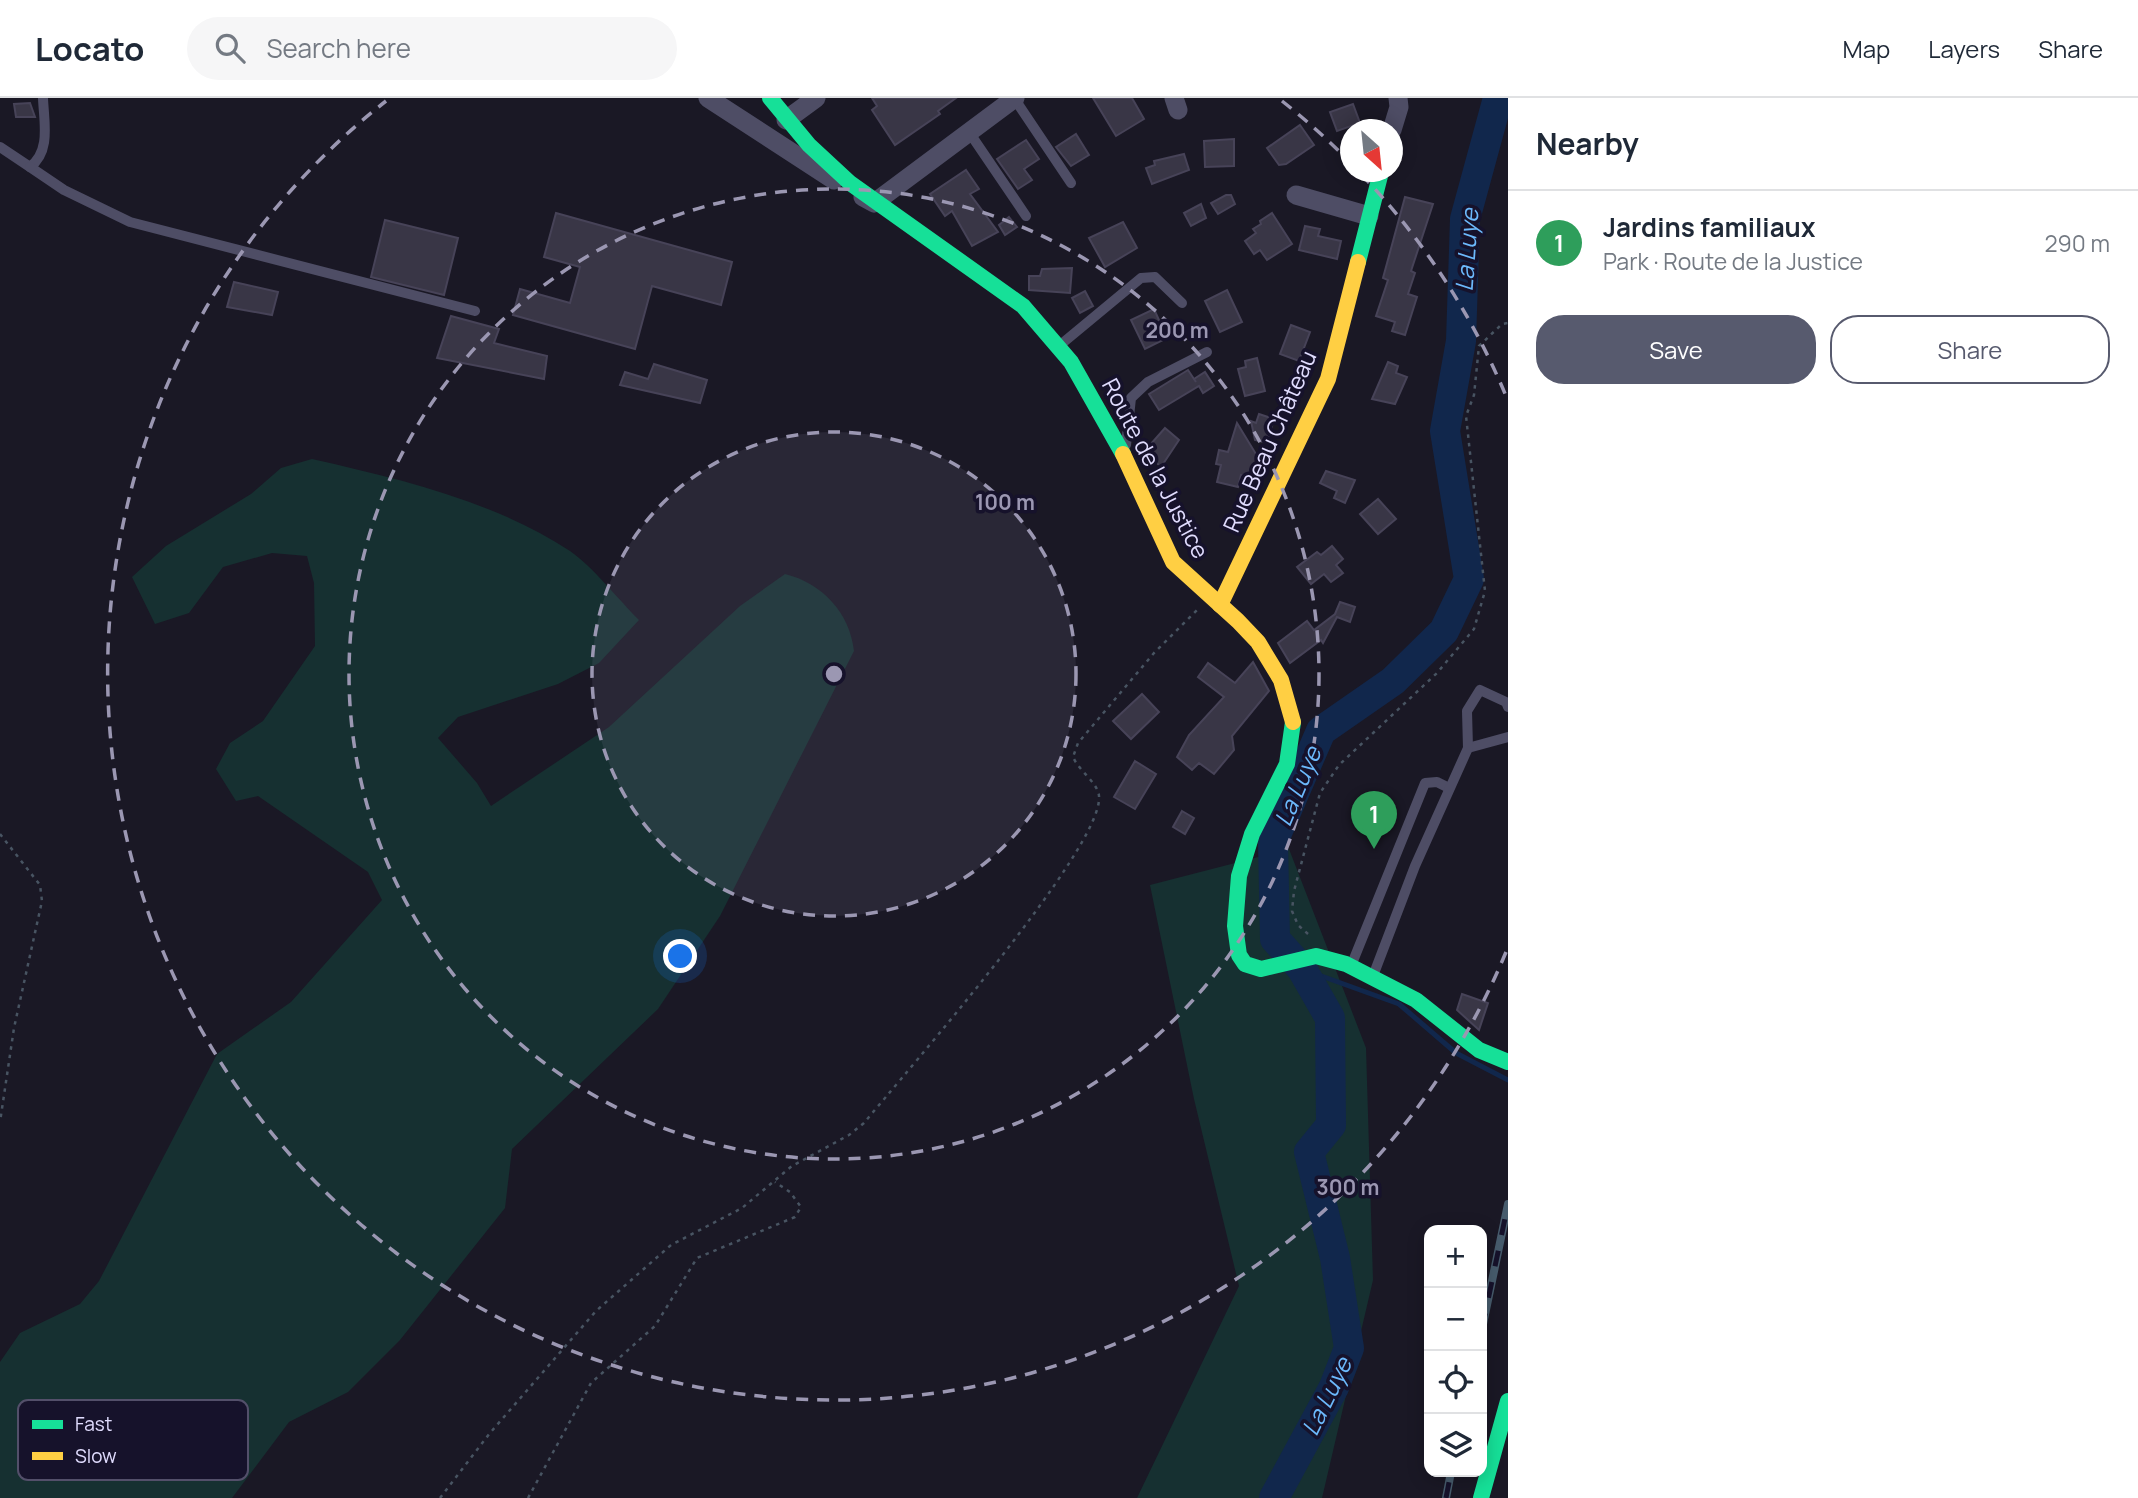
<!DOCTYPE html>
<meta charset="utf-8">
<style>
body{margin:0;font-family:Manrope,sans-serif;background:#f6f6f7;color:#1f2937}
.controls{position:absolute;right:21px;bottom:21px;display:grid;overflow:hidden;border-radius:14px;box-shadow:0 4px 18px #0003}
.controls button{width:63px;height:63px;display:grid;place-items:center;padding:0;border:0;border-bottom:2px solid #e0e1e3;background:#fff;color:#1f2937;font:35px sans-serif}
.compass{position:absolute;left:1340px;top:21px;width:63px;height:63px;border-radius:50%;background:#fff;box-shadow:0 4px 18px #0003;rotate:153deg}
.you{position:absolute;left:681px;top:859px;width:24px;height:24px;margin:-18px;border:5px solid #fff;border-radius:50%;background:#1a73e8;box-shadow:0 0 0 10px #1a73e833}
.badge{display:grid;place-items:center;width:46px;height:46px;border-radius:50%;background:#575a6e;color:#fff;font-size:23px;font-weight:700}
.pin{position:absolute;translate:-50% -58px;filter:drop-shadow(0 2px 4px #0008)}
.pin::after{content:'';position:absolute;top:37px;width:24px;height:21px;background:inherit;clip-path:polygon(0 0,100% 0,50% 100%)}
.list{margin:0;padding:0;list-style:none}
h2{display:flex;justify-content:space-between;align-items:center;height:91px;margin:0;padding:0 28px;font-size:30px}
h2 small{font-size:23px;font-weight:400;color:#747a83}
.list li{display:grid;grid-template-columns:46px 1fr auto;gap:21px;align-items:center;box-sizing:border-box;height:105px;padding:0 28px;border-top:2px solid #e0e1e3}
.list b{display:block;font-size:26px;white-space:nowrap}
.list p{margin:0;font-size:23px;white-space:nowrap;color:#747a83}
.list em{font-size:23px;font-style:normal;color:#747a83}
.actions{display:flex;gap:14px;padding:21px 28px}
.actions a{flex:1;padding:16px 0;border:2px solid #575a6e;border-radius:28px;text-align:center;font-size:24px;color:#575a6e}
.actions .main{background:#575a6e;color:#fff}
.icon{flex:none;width:38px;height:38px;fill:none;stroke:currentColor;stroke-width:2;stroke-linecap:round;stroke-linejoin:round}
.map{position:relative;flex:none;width:1508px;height:1400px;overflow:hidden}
header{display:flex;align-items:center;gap:42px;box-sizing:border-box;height:98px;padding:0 35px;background:#fff;border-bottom:2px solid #e0e1e3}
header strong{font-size:33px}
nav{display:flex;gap:38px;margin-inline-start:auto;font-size:24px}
.search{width:490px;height:63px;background:#f6f6f7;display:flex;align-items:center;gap:18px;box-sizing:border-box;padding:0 24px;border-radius:38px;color:#747a83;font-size:26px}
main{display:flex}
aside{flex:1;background:#fff}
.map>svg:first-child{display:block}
.green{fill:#163031}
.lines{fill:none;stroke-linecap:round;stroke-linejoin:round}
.stream{stroke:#11274c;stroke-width:5}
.river{stroke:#11274c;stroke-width:30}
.building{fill:#393646;stroke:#474358;stroke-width:2}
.path{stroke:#485462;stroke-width:2.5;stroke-dasharray:3.5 5;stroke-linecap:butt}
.lane{stroke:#4e4d65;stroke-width:10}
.street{stroke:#4e4d65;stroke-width:19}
.fast{stroke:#16e098;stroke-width:16}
.slow{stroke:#ffcf43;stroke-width:16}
.rail-casing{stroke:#475c6d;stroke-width:8}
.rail{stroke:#16122b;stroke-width:5;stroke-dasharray:16;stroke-linecap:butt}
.ring{fill:none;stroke:#9b97b2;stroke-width:3.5;stroke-dasharray:12 9}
.labels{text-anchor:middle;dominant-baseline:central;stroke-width:7;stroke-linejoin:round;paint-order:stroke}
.street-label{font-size:23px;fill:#e0dcfe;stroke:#16122b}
.water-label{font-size:24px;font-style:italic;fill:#6cb9fc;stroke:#16122b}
.key{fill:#16122b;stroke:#534f6a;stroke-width:2}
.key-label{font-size:19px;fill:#e0dcfe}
.centre{fill:#9b97b2;stroke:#16122b;stroke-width:3.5}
.ring-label{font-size:21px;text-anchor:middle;font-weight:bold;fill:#9b97b2;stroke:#16122b;stroke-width:7;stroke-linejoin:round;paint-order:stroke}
</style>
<header>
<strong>Locato</strong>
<div class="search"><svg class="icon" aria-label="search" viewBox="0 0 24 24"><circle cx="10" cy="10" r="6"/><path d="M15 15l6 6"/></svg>Search here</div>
<nav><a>Map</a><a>Layers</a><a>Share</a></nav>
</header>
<main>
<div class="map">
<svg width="1508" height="1400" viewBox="0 0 1508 1400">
<rect width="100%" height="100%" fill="#1a1825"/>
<!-- green -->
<g class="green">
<path d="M312,361c88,20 182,42 258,92 23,16 48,48 69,69l-40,43 -41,21 -100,33 -20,21 39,45 14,23 118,-79 131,-121 45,-32c37,9 65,39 69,77l-134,265 -62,93 -146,140 -7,59 -105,132 -52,52 -59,30 -57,76h-232v-136l20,-29 60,-29 19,-23 118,-227 74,-52 91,-102 -14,-28 -110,-76 -22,5 -20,-32 14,-26 33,-22 52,-75 -1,-63 -7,-27 -35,-3 -49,14 -34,46 -34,11 -23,-47 34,-31 85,-52 30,-26z"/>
<path d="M1289,751l77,199 7,232 -51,218h-185l102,-212 -45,-187 -44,-214z"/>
</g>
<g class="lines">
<!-- stream -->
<path class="stream" d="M1302,871l97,35 57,49 52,27"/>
<!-- river -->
<path class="river" d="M1274,1400l60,-111 15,-39 -14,-90 -26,-106 22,-27 -1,-107 -28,-49 -27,-30 -2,-97 48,-111 72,-50 51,-50 25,-52 -24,-148 16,-90 4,-122 33,-121"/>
</g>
<!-- building -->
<g class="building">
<path d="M872,0h84l-18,13 2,3 -45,31 -23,-35 5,-4z"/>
<path d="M1093,0h39l12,21 -28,17z"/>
<path d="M30,5l5,14h-19l-2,-13z"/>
<path d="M1353,6l7,19 -23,8 -7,-19z"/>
<path d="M1300,27l14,20 -28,19 -7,1 -12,-17z"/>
<path d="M1076,36l13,21 -18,11 -15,-19z"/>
<path d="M1234,41v27l-29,1 -1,-26z"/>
<path d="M1026,42l13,19 -15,10 8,11 -14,9 -21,-30z"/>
<path d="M1184,56l5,16 -37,14 -6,-16 9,-3 -1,-4z"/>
<path d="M966,72l13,19 -9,5 28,38 -26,14 -20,-35 -7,5 -15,-22z"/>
<path d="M1226,97h5l4,9 -17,10 -7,-11z"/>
<path d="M1405,99l28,7 -22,67 4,2 -7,21 9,3 -12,38 -13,-4 3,-9 -19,-6 12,-36 -5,-2z"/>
<path d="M1201,106l5,14 -15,8 -7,-13z"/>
<path d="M556,115l176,49 -11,43 -69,-19 -17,63 -122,-34 7,-26 50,14 10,-36 -36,-10z"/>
<path d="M1272,115l20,31 -25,16 -7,-10 -6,4 -9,-13 11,-8 -3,-4 8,-5 -1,-3z"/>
<path d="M1009,119l8,10 -12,8 -6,-10z"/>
<path d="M385,122l73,18 -14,57 -73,-18z"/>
<path d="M1123,124l14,26 -32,19 -16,-29z"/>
<path d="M1305,128l15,3 -2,7 23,5 -4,18 -38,-9z"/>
<path d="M1072,170l-2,25 -41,-3v-14h11l2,-7z"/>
<path d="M234,184l44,10 -6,23 -45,-8z"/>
<path d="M1227,192l15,32 -22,10 -15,-31z"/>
<path d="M1085,193l8,15 -13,7 -8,-15z"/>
<path d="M1154,211l13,29 -22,11 -14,-29z"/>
<path d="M451,218l48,13 -5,14 53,13 -3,23 -107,-21z"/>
<path d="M1291,227l19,7 -11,29 -19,-7z"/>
<path d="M1257,260l8,33 -20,5 -7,-27 8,-2 -1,-6z"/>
<path d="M1388,264l10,4 -2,7 11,4 -12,27 -23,-5z"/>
<path d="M654,266l53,16 -7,23 -80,-18 5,-13 23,7z"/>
<path d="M1188,272l8,12 -2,-3 11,-7 9,14 -11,7 -4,-7 -40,24 -10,-16z"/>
<path d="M1259,316l15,5 -7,24 -12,-3 -4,-19 5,2z"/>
<path d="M1237,325l22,36 -7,19 -11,-3 -3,12 -21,-5 4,-17 -5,-1 3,-14 9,2z"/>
<path d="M1165,330l14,12 -18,27 -14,-13 5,-6 -3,-2z"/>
<path d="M1326,373l29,9 -10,23 -11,-5 3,-7 -17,-8z"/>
<path d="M1378,401l18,20 -18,15 -18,-20z"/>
<path d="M1332,448l11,13 -7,6 7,8 -12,9 -7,-8 -13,10 -14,-17 20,-15 4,3z"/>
<path d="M1340,504l15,5 -5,15 -13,-5 -14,26 -2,-3 -31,23 -12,-20 29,-22 7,9 21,-16z"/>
<path d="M1253,564l16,29 -37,45 2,14 -20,24 -15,-11 -7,7 -15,-13 12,-22 35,-38 -26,-20 10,-14 27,20z"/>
<path d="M1142,596l17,18 -28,27 -18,-18z"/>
<path d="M1135,663l21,13 -21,35 -21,-12z"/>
<path d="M1182,713l12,7 -9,16 -12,-7z"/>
<path d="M1462,896l26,9 -9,27 -22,-20z"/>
</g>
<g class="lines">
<!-- path -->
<g class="path">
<path d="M0,736l40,51 2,16 -28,127 -14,94"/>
<path d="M1308,836l-10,-9 -6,-14 2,-20 26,-98 19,-28 98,-92 37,-44 11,-38 -19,-175 8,-21 5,-49 23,-22 6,-1"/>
<path d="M440,1400l50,-65 106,-122 75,-66 71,-37 50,-42 57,-31 15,-12c41,-50 240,-276 235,-327 -1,-13 -20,-25 -26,-39l5,-14 76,-90 43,-43"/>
<path d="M528,1400l63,-115 64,-57 42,-68 98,-41 6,-10 -11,-15 -15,-10"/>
</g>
<!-- lane -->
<g class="lane">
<path d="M1014,0l57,85"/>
<path d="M969,34l57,84"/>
<path d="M0,49l30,20c21,-16 14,-44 13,-69"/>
<path d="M30,69l34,23 66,32 345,89"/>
<path d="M1059,248l82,-68 14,-1 27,26"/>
<path d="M1126,347l5,-47 17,-16 59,-30"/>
<path d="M1468,650l40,-11"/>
<path d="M1351,868l74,-183 12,-1 12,6"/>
<path d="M1373,878l42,-110 53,-118 -1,-37 13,-21 26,12 2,5"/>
</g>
<!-- street -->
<g class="street">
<path d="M708,0l126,82"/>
<path d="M1174,0l4,12"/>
<path d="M786,22l30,-22"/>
<path d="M1392,32l7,-23 -1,-9"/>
<path d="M1296,97l73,21"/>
<path d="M863,99l11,6 141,-105"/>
</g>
<!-- fast -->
<g class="fast">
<path d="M770,0l39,47 41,38 173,123 48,56 52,92"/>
<path d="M1358,164l23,-90"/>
<path d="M1293,624l-6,42 -35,70 -13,42 -4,50 4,29 6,9 16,5 55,-13 30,8 70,36 63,50 29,12"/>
<path d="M1481,1400l27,-97"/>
</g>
<!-- slow -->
<g class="slow">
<path d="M1123,356l50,108 65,59 20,21 23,38 12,42"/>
<path d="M1220,507l108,-226 30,-117"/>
</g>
<!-- rail casing -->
<g class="rail-casing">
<g id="rail">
<path d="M1482,1231l26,-125"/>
<path d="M1446,1400l5,-26"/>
</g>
</g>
<!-- rail -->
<use href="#rail" class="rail"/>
</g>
<!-- distance rings -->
<circle cx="834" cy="576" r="242" fill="#9b97b2" fill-opacity=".12"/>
<g class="ring">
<circle cx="834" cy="576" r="242"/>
<circle cx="834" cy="576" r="485"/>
<path d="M1506 854A727 727 0 1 1 386 3M1282 3A727 727 0 0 1 1348 62M1361 76A727 727 0 0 1 1506 298"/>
</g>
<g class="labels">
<!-- street labels -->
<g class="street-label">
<text transform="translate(1269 343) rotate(-66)">Rue Beau Château</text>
<text transform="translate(1156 370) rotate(62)">Route de la Justice</text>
</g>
<!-- water labels -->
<g class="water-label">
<text transform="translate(1466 152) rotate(-86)">La Luye</text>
<text transform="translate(1297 688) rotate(-67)">La Luye</text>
<text transform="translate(1326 1298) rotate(-64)">La Luye</text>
</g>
</g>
<!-- legend -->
<rect x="18" y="1302" width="230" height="80" rx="10" class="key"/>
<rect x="32" y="1322" width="31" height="9" fill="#16e098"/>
<rect x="32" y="1354" width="31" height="8" fill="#ffcf43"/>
<g class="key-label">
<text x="75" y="1333">Fast</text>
<text x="75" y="1365">Slow</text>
</g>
<circle cx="834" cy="576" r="10" class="centre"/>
<g class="ring-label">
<text x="1177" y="240">200 m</text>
<text x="1005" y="412">100 m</text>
<text x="1348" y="1097">300 m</text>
</g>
</svg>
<div class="controls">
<button>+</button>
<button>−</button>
<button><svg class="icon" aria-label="locate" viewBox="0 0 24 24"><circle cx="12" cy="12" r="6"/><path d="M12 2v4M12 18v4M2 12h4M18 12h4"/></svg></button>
<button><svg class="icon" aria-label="layers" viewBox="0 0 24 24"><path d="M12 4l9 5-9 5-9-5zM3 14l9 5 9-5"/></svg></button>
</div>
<svg class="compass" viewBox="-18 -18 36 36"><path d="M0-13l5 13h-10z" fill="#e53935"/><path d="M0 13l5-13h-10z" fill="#747a83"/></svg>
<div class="you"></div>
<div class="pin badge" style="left:1374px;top:751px;background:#2e9e5b">1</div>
</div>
<aside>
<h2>Nearby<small></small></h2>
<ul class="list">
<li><span class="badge" style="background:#2e9e5b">1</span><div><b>Jardins familiaux</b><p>Park · Route de la Justice</p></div><em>290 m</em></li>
</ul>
<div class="actions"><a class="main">Save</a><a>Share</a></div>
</aside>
</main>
